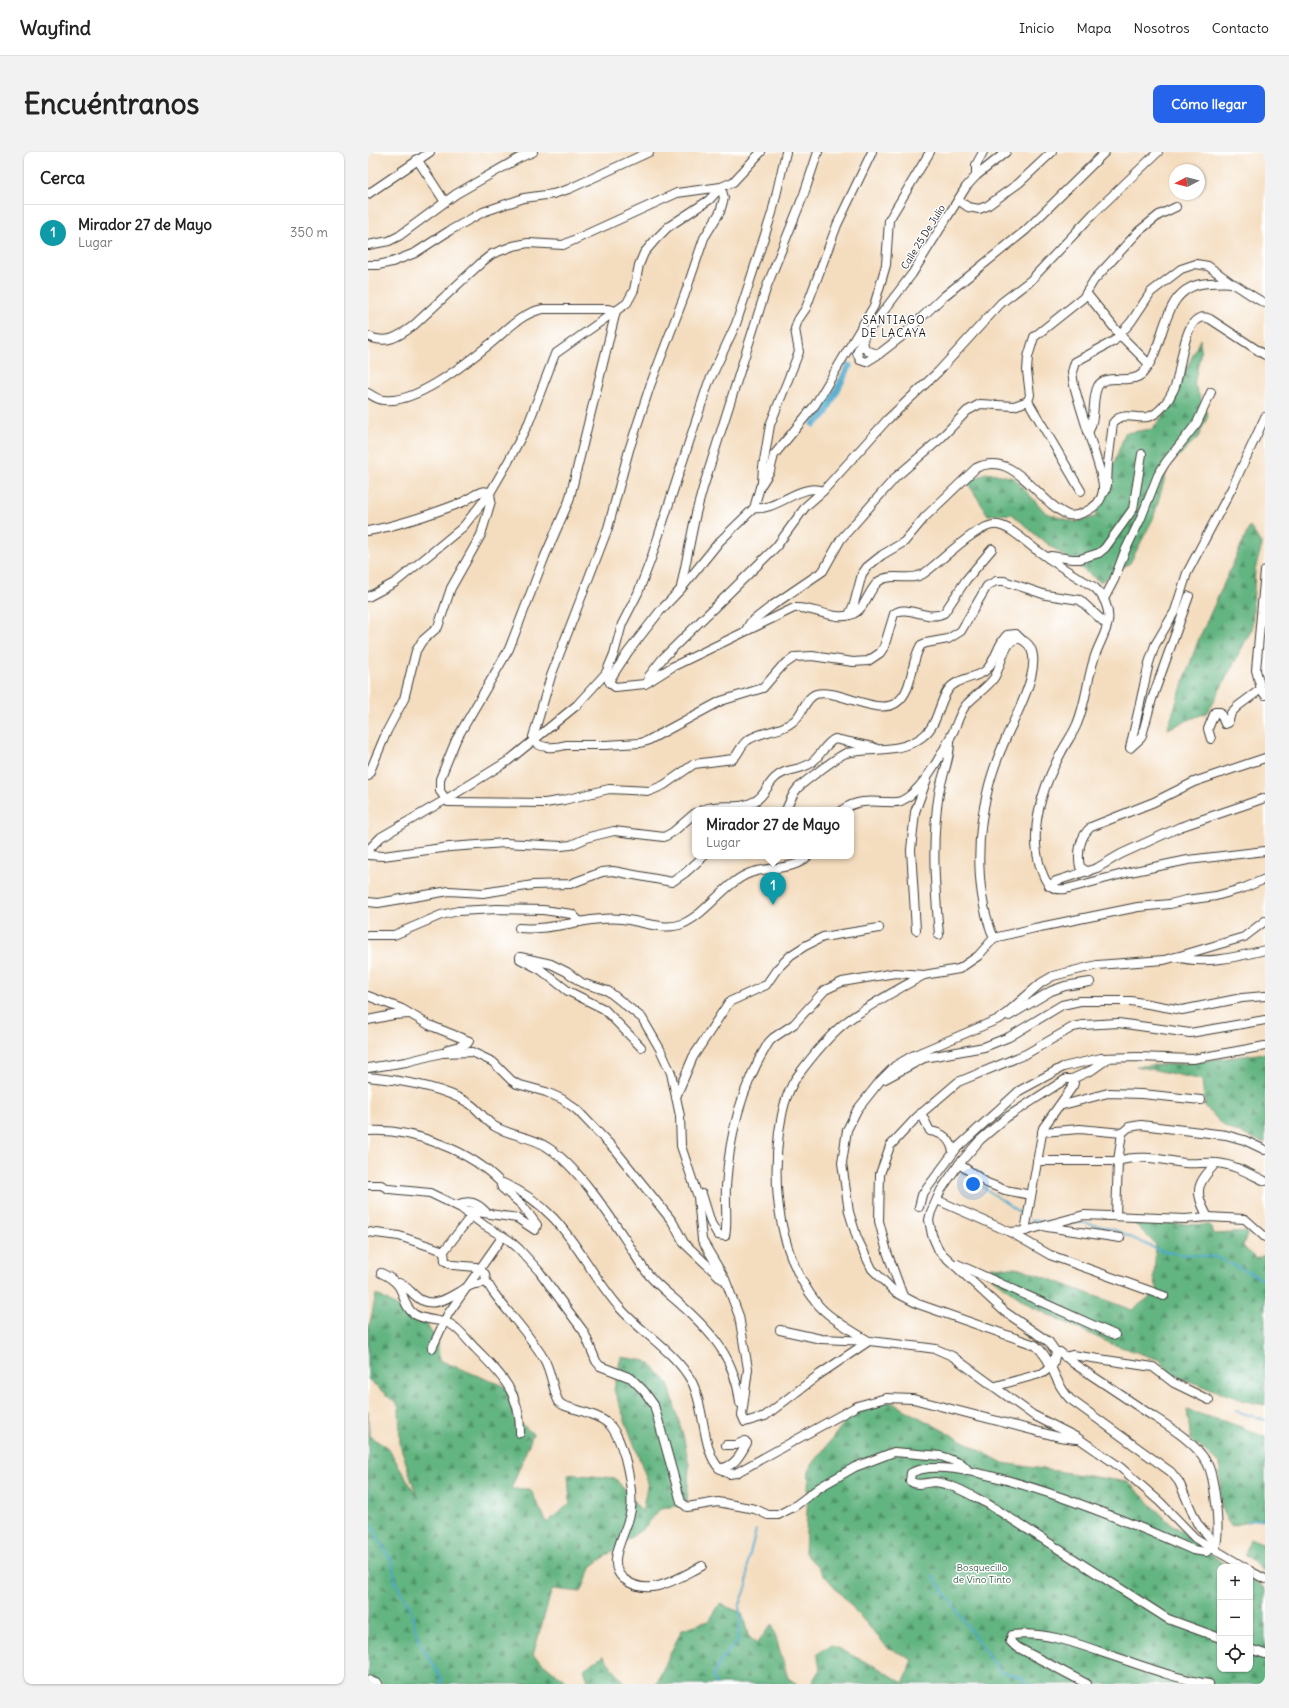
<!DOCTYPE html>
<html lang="es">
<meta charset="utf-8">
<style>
body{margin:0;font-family:Delius,sans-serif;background:#f2f2f2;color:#222}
.controls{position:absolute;right:12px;bottom:12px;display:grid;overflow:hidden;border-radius:8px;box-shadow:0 1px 3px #0004}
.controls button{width:36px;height:36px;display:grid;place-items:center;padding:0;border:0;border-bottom:1px solid #e0e0e0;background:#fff;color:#222;font:20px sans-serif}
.compass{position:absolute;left:801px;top:12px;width:36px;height:36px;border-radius:50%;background:#fff;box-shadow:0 1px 3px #0004;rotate:263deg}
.you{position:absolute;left:605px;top:1032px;width:14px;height:14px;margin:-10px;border:3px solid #fff;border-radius:50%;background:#1a73e8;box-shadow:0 0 0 6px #1a73e833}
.badge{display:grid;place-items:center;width:26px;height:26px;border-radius:50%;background:#2563eb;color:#fff;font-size:13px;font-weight:700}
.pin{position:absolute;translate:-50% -33px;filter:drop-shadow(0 1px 2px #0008)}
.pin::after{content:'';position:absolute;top:21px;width:14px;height:12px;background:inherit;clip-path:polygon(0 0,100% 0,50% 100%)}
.popup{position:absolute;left:324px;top:655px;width:162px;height:52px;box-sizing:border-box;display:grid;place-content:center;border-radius:8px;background:#fff;filter:drop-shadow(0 1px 3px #0005);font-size:13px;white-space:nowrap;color:#767676}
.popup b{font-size:15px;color:#222}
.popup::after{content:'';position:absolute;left:50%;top:100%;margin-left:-8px;border:8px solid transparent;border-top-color:#fff}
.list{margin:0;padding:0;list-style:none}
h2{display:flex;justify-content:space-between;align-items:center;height:52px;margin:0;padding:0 16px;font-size:17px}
h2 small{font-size:13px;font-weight:400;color:#767676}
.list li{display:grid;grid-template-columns:26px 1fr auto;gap:12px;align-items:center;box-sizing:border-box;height:56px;padding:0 16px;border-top:1px solid #e0e0e0}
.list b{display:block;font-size:15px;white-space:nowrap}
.list p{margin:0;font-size:13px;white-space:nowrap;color:#767676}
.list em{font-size:13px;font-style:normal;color:#767676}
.icon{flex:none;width:22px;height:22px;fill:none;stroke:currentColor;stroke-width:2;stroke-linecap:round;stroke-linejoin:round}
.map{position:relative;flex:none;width:897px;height:1532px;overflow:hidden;border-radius:8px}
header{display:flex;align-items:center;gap:24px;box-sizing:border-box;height:56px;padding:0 20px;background:#fff;border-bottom:1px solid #e0e0e0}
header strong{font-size:19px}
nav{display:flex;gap:22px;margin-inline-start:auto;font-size:14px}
.intro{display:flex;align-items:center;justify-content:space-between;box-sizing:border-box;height:96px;padding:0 24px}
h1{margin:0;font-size:28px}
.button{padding:10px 18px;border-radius:8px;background:#2563eb;color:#fff;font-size:14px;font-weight:700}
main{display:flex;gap:24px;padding:0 24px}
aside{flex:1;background:#fff;border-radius:8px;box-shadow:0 1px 3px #0004}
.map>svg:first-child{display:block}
.forest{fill:url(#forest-firs);stroke:#3f684e}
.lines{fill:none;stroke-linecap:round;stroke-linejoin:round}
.stream{stroke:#4da8cb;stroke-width:2}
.canal{stroke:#4da8cb;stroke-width:7}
.minor-casing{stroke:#3c3934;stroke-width:10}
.minor{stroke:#fff;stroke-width:8}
.labels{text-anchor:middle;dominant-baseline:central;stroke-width:3;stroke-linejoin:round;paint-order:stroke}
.street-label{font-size:10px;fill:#1c1c1c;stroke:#fff}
.park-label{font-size:10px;fill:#41654e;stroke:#fff}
.neighbourhood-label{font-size:11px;letter-spacing:1px;fill:#1c1c1c;stroke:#fff}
</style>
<header>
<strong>Wayfind</strong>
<nav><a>Inicio</a><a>Mapa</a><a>Nosotros</a><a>Contacto</a></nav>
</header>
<div class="intro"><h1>Encuéntranos</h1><a class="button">Cómo llegar</a></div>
<main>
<aside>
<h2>Cerca<small></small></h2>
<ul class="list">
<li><span class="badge" style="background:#0f9aa8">1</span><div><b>Mirador 27 de Mayo</b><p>Lugar</p></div><em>350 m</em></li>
</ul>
</aside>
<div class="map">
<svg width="897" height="1532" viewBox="0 0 897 1532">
<defs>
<pattern id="forest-firs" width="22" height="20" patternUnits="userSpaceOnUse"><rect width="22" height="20" fill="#62b480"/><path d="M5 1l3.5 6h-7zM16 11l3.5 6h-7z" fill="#509268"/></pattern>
</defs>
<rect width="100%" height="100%" fill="#fff"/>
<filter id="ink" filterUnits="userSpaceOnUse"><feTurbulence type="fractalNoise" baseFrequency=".025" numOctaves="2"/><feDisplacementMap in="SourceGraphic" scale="8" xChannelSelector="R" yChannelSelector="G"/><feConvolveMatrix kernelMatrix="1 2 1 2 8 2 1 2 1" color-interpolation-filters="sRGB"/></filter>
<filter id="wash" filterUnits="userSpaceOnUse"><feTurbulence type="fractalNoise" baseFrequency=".012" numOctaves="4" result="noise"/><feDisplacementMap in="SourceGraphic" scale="16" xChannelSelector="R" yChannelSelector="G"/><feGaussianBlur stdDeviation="0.9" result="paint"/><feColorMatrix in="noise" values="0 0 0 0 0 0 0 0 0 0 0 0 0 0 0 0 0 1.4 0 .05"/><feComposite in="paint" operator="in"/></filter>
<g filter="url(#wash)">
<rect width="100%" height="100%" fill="#f4ddbf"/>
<!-- forest -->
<g class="forest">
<path d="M832,187l1,12 -7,33 14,32 -10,21 -30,30 -15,52 -23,44 -30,19 -63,-46 -25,-22 -24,1 -20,-32 19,-11 27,6 32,35 29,9 20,-5 30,-84 27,-4 17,-20z"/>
<path d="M882,374l12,19 -7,25 -3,59 -44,83 -41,17 31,-88z"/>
<path d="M897,901v90l-40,-16 -20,-20 -3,-27 -66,-14 45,-2z"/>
<path d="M765,1070l77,3 3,9 35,-2 -5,14 13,13 9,-4v150l-20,-4 -73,-26 -12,-15 -48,-16 -80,-37 -40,-29v-12l31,3 109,41 26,-19 -4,-13 2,-33z"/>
<path d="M8,1142l48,28 14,19 1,19 79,32 -4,25 19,17 -22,55h19l17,34 23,-20 -2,-29 47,4 27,34 6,-30 -34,-92 7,-33 26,4 21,22 16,56 5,26 -2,40 -26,3 -17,20 -52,38 -11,26 -29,-3 -19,66 36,29h-201v-273l1,25 19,12 29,48 -17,-51 -1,-39 -31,-27v-47z"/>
<path d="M521,1249l114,62 125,19 39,38 61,47h-8v102h30v-90l10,5 5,5v95h-454l9,-15 -3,-16 14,-8 51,25 21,13 10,-23 -26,-13 -82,-94 4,-84 41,-54z"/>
<path d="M819,1258l52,16 26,11v81l-34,8c-13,-16 -11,-42 -11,-63l-29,-23z"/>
<path d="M882,1387l15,6v28l-20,-19z"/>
<path d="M352,1452l22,9 6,22 8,9 16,-20 16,54 9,6h-141l26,-55 27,-8z"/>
<path d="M235,1504l23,28h-37l-5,-15z"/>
</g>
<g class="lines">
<!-- stream -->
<g class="stream">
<path d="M591,1018l64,45"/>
<path d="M662,1068l17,2"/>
<path d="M707,1071h11l29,7 46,21 19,3 36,3 49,23"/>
<path d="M868,1259l29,9"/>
<path d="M0,1339v10"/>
<path d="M0,1367l24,43 4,22 14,23 8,32 23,39v6"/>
<path d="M880,1369l17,-2"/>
<path d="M565,1424l66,95 24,7 3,6"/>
<path d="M348,1532l-3,-8 10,-19 14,-15 4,-22 -2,-13 8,-21 1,-24 8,-32"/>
</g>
<!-- canal -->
<path class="canal" d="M446,272l11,-10 24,-48"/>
</g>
</g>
<g filter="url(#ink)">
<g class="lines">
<!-- minor casing -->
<g class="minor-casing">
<g id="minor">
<path d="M638,0l-30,24 -10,11 -54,87 -49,64 -6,15 3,7 6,2 13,-8 22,-17 42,-40 83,-67 79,-78"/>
<path d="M49,7l28,43"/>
<path d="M608,24v-11l7,-13"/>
<path d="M0,42l62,-42"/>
<path d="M590,48l10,7 11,2 8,-3 32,-23 33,-31"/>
<path d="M0,93l21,-4 10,-5 57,-42 63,-36 14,-6"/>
<path d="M0,113h10l14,-3 23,-9 34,-22 34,-19 41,-14 29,-4 16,-5 80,-37"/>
<path d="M719,142l33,41 29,29"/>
<path d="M0,184c18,9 30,1 45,-10l69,-64 10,-8 21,-8 15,-3 35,2 114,-52 44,-6 3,11 -4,14 -16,26 -19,56 -35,92 -21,64 -21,78 -57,148 -18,61c3,13 23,11 33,8h39l35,-2 7,-2 74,-40 42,-13 19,-22 13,-9 17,-1 41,6 15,-1 12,-8 4,-6 10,-33c12,-11 33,8 50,-1l22,-33 26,-31"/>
<path d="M495,187l1,7 3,5 12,3"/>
<path d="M0,241c5,3 10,7 16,7 33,4 82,-37 106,-56 16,-13 31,-31 53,-35h64l9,2 -47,190 -24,55 -36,93 -53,91 -16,39v12l8,11 97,1 19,-3 45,-11 41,2 14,-6 30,-21 39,-5c6,-5 8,-15 15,-19 15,-10 32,-7 47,-20 8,-7 10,-22 21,-26 21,-6 60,22 80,9 18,-12 14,-42 25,-58l5,-2 22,-4 13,-8 26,-45 9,-5h8l42,14 34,5 27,25"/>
<path d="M660,249l53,90"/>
<path d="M720,281c9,-16 3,-34 10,-47 8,-14 33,0 45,-13 25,-28 16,-88 66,-90 7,0 19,-2 25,1 10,6 20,14 31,19"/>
<path d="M394,330l1,-15 7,-42 29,-73 -4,-23 3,-9 8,-12 31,-83 35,-73"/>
<path d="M737,340l2,-7 1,-22 5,-40c8,-12 22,-4 34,-6 12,-2 22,-17 27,-28 8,-15 8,-83 36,-70l55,36"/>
<path d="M386,356c21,4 47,-26 69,-17"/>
<path d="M0,379c32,-6 64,-17 95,-29 8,-4 19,-15 27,-9l1,8 -10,34 -30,53 -13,39 -16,14 -6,10 -12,48 -17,32 -19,45"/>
<path d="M680,406l3,-2 21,3h8l19,-6 6,-5 28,-39 9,-55"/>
<path d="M313,435l15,-74 7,-25 64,-202 37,-92 14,-42"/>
<path d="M821,444l-37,103 -9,33 -2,6 -11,10 19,-85 6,-18 20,-34 12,-38 46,-87 32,-69"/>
<path d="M0,445l28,-15 67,-55 27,-34 18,-31 21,-40 26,-68 72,-51 7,-13 5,-25 5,-12 12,-14 12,-12 41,-27 12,-13 12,-5 28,-30"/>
<path d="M736,447l10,-19 11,-29 16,-33 17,-43 8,-13 31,-39 14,-31"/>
<path d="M481,463l5,-11 8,-30 5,-7 15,-12 22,-13 21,-25 51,-49c39,-19 61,34 92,47 6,2 12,-1 17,-3 28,-13 17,-34 10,-58 -7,-23 -15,-46 -21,-69l-2,-13 3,-10 39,-21 17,-19 20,-30 30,-23 15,-5 12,2 25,18"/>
<path d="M378,478l4,-7 23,-18 50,-34 18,-32 55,-62 44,-38 27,-28 13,-7 34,2 14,-5 2,-6 -3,-24 1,-14 6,-20 49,-39 11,-18 45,-49 20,-16 17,-8"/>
<path d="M238,521l4,10 5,4 30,-3 27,-17 122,-59c18,-2 41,14 59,6 13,-6 15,-24 26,-33 14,-9 31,1 44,-7 16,-10 56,-53 75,-49 15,3 28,18 40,26 18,13 37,25 56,36 10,9 16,22 14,35 -2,12 -11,25 -14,37 -7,21 -8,44 -17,65 -4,10 -11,19 -16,29 -19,35 -34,80 -19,119 4,12 10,19 24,17l64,-17 58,-12 77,-9"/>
<path d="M241,529l19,-29 32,-41 21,-22 38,-47 35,-34 6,-21 10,-16 4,-16 41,-50 59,-99 12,-41 3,-45 41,-68"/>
<path d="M280,530l1,-6 14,-18 113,-111 30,-41 17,-15 64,-71 51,-48 63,-69 30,-23 63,-67 64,-61"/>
<path d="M897,543l-4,-6 -5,-19 9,-99"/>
<path d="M843,587l-3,-10 7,-17h5l5,12 3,-1 3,-10 7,-7 23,-17"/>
<path d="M334,658c17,-8 37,1 53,-9 10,-5 12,-16 20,-23 10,-10 25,-7 36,-15 10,-7 14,-20 24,-24l38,8 4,2"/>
<path d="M418,658c3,-7 6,-15 11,-21 5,-6 43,-34 49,-36 27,-6 53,1 76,-16 16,-11 16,-33 26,-47 8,-12 26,-11 37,-19 11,-9 12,-27 22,-36l9,-1 5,5"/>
<path d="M474,658c14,-10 27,-9 44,-8 4,0 10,1 15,-1 21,-9 42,-49 52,-69 4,-8 7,-20 13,-27 9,-10 21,-17 28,-27 7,-10 12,-49 30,-37 26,16 -10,77 -18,97 -7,16 -14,34 -18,51 -12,47 -13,105 6,149"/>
<path d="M0,698l13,-13 64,-37 63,-39 69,-56 29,-32 8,-19 8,-30 16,-31 13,-34 57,-175 28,-60 36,-111 14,-61"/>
<path d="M0,703l15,1 67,-9 55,-4 56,3 10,-1 18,-8 25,-6 50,6 9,-5 22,-19"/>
<path d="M720,720l-8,-5c-3,-14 0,-31 11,-40l63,-25 40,-20 71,-24"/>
<path d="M681,734l7,-5 41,-13 24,-14 59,-27 85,-29"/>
<path d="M0,750l10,1 71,-12 34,2 50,-8 37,-1 32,-12 11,-1 59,11 13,-9 19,-17"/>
<path d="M151,776c35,3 68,-12 103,-9 18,2 43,12 60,5 26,-11 42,-41 68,-51 18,-7 45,-2 58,-17"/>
<path d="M548,778l-5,-80 4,-38 12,-33"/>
<path d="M0,783h26l47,-20 17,-4 39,-2 46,1 29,4 8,8"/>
<path d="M571,783c-4,-47 -8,-94 0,-142 3,-18 12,-35 11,-54"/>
<path d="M808,805c28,8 61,0 89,-7"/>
<path d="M0,844l34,13 27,16 40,16 -2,3 -19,5"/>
<path d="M641,864l42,-25 14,-5 25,-4"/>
<path d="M0,868l25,-5 17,-1"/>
<path d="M273,895l-37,-38 -36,-18 -27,-21 -21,-11v-2l31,7 16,8 15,11 26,8 34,27 18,31 11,24 9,43 1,30 17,51 4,43 23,39 14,37 9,53 -6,46 3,7 20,-6 55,-42 49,-33c-14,-8 -44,-26 -53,-39 -37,-48 -44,-112 -37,-170 3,-19 6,-37 17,-54 14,-19 31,-41 50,-56 24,-18 51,-32 78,-47"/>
<path d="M0,916l38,-6 36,-9 30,-1 21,10 18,18 6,4 29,8 16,7 15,11 38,40 57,71 12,22 38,36"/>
<path d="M0,925c31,3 76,10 102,27 9,6 15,16 24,22 16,10 37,10 53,21 29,18 59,63 78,92 8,12 14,24 23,35 9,11 21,20 31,29 33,29 56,55 61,100"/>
<path d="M517,927l39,-21 60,-11 25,-10 53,-32 18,-4h51l51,9 60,-12 23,-2"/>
<path d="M704,927l20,-9 17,-12"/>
<path d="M308,945l17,-40 36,-55 37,-17 11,-16 14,-14 14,-9 18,-9 56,-9"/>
<path d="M691,954l49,-13 34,1 59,6"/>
<path d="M553,961l9,18c13,2 21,8 23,21"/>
<path d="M0,979c44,-3 104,20 134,53"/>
<path d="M674,980l38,-3 42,4 7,-6 12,-2 85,10 18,5 21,10"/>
<path d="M669,1009h81c23,-7 44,-1 67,2 10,1 21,-1 31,0 17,1 34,11 49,18"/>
<path d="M591,1012l28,19 18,7 26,5"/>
<path d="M0,1033h13l8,4 41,4 31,15 24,18 24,14 10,9 20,22 45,61 12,29 4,5 31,12 13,13 10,14 27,97 6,5 31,-5 37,7 13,6h10l17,-9 25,-19 35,-20 39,-15 47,4 21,8 5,5"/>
<path d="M334,1042l9,29 7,12 7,1c3,-11 0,-35 1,-49 3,-50 16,-102 43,-145l4,-4 21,-14 31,-34 17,-8 53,-9 29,2 35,-6 19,-13 16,-18 41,-10 103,-21 32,-3 16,-4 30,-4 28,-8 21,-9"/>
<path d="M569,1048l73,32 15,-1 59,-16 101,4 23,-2 37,2 20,18"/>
<path d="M89,1053c12,-6 20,-2 29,7"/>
<path d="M551,1055l3,-12 35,-47 62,-57 44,-24 38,-9 37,-1 55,2 72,-13"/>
<path d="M96,1058l53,8 18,12 2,-5 -15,-20 -20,-17 -1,-3 2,-2c63,27 75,76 116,124 22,26 56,44 73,75 13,25 10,68 27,86 14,1 22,-14 28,-25l-2,-2 -9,4h-10"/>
<path d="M103,1064l-27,35 1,10 8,4 23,2 9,7 1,7 7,11c16,22 37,43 51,67 7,11 10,36 15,43 4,5 11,5 16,7 34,10 40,15 50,49 4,16 8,36 6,51 -2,21 -28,54 -7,70 25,20 54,-1 78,-13"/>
<path d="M748,1064l2,-55 4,-28"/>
<path d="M840,1065c-15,-26 -11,-33 8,-54"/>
<path d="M679,1075l73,11"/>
<path d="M0,1080l31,4 45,15"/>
<path d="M642,1080l40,23 114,41"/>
<path d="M589,1112l158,71"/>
<path d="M13,1121c29,13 17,29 33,41 11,7 25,5 36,10 9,4 17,16 24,23 26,26 47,46 46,86"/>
<path d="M31,1131c8,2 14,13 22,17 19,9 35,-9 51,-15 5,-2 10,0 14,-4"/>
<path d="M535,1144l-16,-44 -8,-31 1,-47 10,-28 27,-29 41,-35 68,-28 47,-27 10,-2 35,-2 72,10 75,-13"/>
<path d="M412,1178l41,9 48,2 52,6 15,2 16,7 81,59 45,23 42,29 40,35 35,36 49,29"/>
<path d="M64,1196l16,-34 55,-78"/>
<path d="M688,1200h4l13,11c24,16 48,32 72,48 21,14 47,28 61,50 9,14 14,68 10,84l-2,2"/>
<path d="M697,1205l7,-2 81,12 21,16 35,17"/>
<path d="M628,1234l47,-13 10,-8 3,-13 -7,-10 -44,-30 -66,-61 -7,-16 -3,-15 2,-8 10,-22 18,-26 21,-24 27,-23 59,-38h6l2,4 -1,3 -30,42 -18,103"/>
<path d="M351,1316l10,6 7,-1 121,-67 29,-8 27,1 146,38 17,2"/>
<path d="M882,1419l15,8"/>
<path d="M852,1486l-52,-19 -180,-115c-16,-8 -35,-20 -53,-22 -8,0 -18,5 -25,-1l1,-8c45,-26 232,55 282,77l13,2 8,-5 -4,-9 -13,-15 -18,-41 -8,-10 -101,-73c-16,-15 -17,-40 -35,-54l-117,-41 -23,-12 -23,-23 -15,-31 -8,-26 -7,-49 5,-33 10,-20 23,-29 15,-15 17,-10 89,-38 40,-35 12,-7 44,-11 67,-5 19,-5 61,-18 21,-16"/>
<path d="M882,1497l15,5"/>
<path d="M0,1528l10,4"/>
<path d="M719,1532l-72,-38 -5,-5 2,-6c30,-4 61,7 89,17 36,12 71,26 108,32"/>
</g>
</g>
<!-- minor -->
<use href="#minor" class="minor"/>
</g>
</g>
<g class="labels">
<!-- street labels -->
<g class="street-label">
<text transform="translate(555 85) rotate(-58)">Calle 25 De Julio</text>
</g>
<!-- park labels -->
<g class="park-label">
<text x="614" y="1415">Bosquecillo<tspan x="614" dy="12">de Vino Tinto</tspan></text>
</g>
<!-- neighbourhood labels -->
<g class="neighbourhood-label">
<text x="526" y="168">SANTIAGO<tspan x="526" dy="13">DE LACAYA</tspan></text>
</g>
</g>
</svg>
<div class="controls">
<button>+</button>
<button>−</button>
<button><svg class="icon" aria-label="locate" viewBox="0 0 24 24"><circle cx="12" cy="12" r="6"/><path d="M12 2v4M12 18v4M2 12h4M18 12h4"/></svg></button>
</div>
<svg class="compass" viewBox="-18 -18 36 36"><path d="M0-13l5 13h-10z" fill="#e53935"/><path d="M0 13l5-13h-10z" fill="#767676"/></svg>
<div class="you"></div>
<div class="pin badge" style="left:405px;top:753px;background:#0f9aa8">1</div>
<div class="popup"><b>Mirador 27 de Mayo</b>Lugar</div>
</div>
</main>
